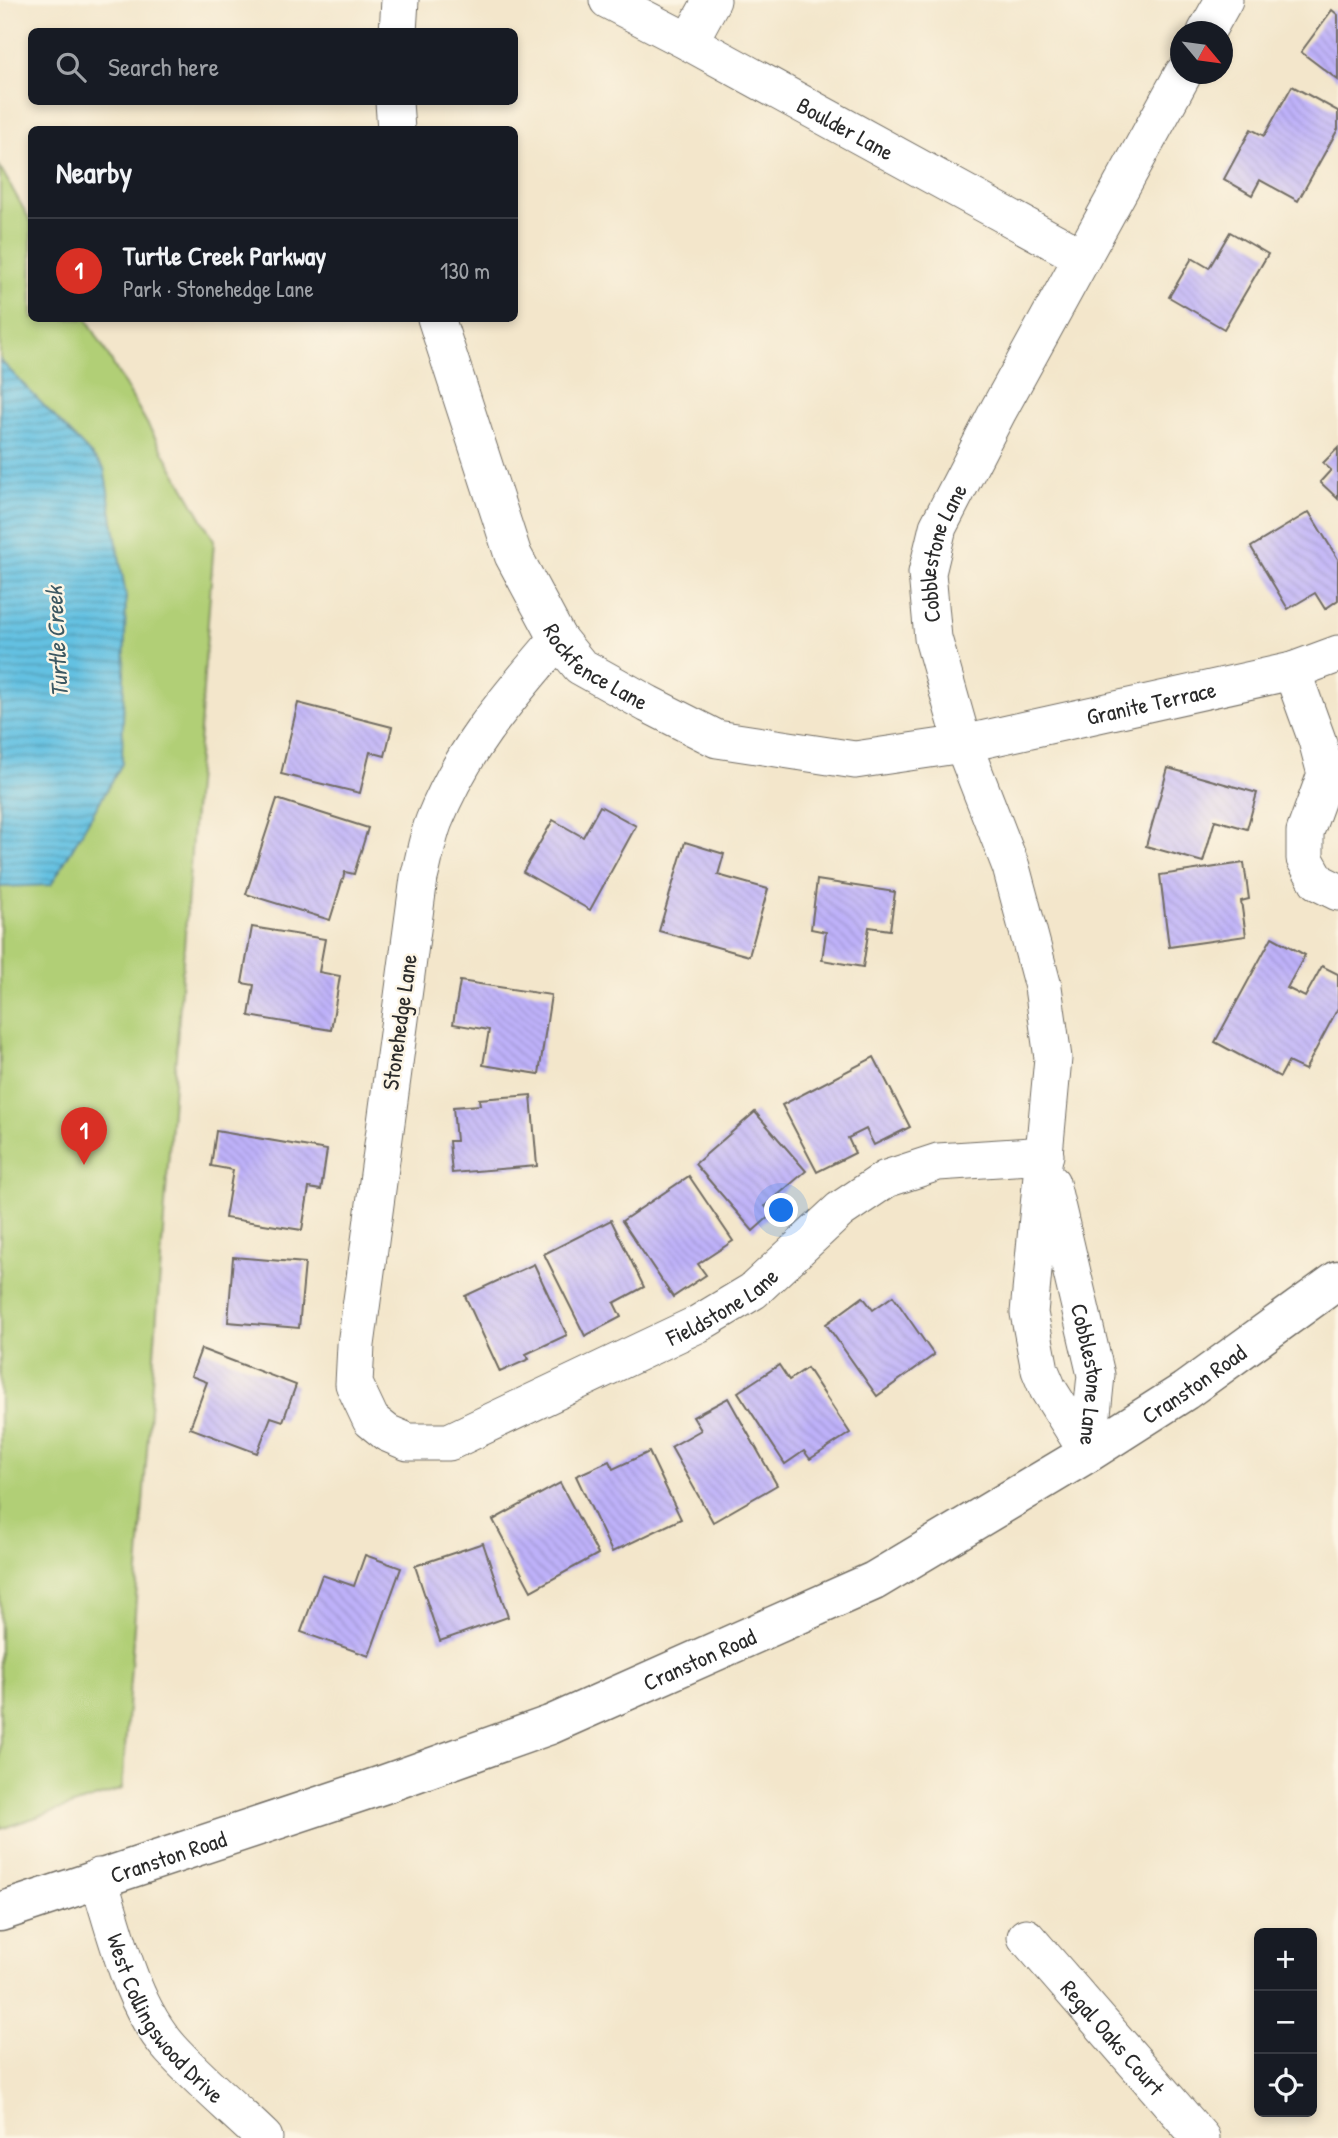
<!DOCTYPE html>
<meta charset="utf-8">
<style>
body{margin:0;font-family:"Patrick Hand",sans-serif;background:#242831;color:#f1f3f6}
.controls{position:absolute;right:21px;bottom:21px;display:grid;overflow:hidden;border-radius:10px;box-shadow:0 4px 10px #0003}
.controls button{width:63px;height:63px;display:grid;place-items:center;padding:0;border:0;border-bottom:2px solid #363941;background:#171b24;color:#f1f3f6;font:35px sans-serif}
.compass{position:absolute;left:1170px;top:21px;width:63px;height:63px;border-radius:50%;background:#171b24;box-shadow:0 4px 10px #0003;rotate:119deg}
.you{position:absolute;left:782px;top:1211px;width:24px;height:24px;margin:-18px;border:5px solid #fff;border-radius:50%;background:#1a73e8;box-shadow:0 0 0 10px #1a73e833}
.badge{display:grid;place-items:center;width:46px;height:46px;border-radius:50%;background:#d93025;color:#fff;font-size:23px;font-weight:700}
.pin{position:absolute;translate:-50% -58px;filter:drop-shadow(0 2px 4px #0008)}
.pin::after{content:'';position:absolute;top:37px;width:24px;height:21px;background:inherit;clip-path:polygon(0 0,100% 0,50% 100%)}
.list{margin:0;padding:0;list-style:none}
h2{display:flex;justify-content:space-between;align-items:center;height:91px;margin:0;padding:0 28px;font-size:30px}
h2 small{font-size:23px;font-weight:400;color:#9ea1a6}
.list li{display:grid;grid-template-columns:46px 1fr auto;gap:21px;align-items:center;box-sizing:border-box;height:105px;padding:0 28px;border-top:2px solid #363941}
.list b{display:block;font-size:26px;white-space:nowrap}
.list p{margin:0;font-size:23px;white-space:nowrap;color:#9ea1a6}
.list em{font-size:23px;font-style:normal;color:#9ea1a6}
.icon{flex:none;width:38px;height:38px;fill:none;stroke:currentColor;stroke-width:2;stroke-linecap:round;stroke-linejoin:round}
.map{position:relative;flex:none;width:1338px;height:2138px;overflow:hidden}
.search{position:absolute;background:#171b24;box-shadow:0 4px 10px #0003;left:28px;top:28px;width:490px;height:77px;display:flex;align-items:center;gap:18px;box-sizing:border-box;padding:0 24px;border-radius:10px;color:#9ea1a6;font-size:26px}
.panel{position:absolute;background:#171b24;box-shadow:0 4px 10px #0003;left:28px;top:126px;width:490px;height:196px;border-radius:10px}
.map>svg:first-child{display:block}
.park{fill:#b1cf76;stroke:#6e7d50;stroke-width:2}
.water{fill:url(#water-rules);stroke:#487686;stroke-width:2}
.building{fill:url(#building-back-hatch)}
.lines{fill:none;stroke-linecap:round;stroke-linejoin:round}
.minor-casing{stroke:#716c63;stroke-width:39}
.tertiary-casing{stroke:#716c63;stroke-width:41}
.minor{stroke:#fff;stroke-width:37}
.tertiary{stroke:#fff;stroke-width:38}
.labels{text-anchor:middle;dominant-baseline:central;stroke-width:5;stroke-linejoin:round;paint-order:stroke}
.street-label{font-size:23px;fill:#2b2b2b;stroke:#fcf5e5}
.water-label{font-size:24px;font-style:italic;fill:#3c5862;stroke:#fcf5e5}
</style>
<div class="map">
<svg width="1338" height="2138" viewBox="0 0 1338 2138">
<defs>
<pattern id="water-rules" width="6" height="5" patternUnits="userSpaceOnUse" patternTransform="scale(1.75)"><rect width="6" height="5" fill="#64c1e2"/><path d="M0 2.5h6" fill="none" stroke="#539db7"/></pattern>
<pattern id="building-back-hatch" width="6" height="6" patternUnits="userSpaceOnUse" patternTransform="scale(1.75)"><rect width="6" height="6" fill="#beb1f9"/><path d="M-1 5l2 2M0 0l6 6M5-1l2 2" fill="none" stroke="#a398d6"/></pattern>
</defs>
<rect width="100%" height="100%" fill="#fcf5e5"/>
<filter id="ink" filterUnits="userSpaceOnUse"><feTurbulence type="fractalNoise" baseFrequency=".0143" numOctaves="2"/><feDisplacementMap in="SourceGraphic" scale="14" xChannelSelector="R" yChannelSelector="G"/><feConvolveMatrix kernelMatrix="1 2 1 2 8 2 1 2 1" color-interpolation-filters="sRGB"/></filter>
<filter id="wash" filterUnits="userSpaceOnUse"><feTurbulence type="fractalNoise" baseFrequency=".00686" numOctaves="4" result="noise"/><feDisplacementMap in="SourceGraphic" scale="28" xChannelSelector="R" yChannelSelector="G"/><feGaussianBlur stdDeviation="1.57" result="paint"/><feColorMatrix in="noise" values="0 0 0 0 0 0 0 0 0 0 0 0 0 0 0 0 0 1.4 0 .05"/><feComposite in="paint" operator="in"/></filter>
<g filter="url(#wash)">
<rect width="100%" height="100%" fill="#f3e6cb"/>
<!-- park -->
<path class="park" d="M0,167l31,55 1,96 55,1 127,221 -92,1249 -122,40z"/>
<!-- water -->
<path class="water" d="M0,360l104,108 22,128 -4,168 -71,121 -51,2z"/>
<g id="blocks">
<!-- building -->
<g class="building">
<path d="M1332,10l6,5v65l-37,-28z"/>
<path d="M1292,86l46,25v18l-40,72 -38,-21 -8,15 -28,-16 27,-50 13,7z"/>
<path d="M1230,232l38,22 -44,75 -55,-32 23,-39 17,10z"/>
<path d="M1338,448v51l-18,-17 11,-12 -8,-7z"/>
<path d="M1309,512l29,47v41l-13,9 -10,-16 -27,16 -37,-62z"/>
<path d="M298,703l94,24 -7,29 -15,-4 -10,41 -79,-19z"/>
<path d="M1168,768l89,25 -10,36 -32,-9 -12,42 -57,-16z"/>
<path d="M277,799l91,29 -14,46 -9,-2 -15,48 -84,-26z"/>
<path d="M600,806l36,20 -46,84 -67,-38 30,-52 30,17z"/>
<path d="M685,842l39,12 -6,21 50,14 -19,67 -90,-25z"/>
<path d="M1244,863l5,36 -8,2 5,35 -77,11 -9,-72z"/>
<path d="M817,880l78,12 -5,38 -21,-3 -6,40 -41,-7 4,-28 -15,-3z"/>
<path d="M252,927l73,12 -6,33 21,4 -9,54 -82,-14 5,-31 -12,-2z"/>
<path d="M1272,937l33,18 -18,33 18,9 17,-31 16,8v34l-33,62 -17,-8 -8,15 -65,-35z"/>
<path d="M460,981l91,14 -12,79 -56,-9 6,-35 -36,-6z"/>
<path d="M874,1057l36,70 -36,18 -8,-16 -18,9 7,15 -38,19 -35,-67z"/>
<path d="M531,1095l6,71 -85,7 -3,-32h7l-3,-34 27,-2 -1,-6z"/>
<path d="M755,1112l51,59 -41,35 7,8 -19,17 -58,-67z"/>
<path d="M216,1131l111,19 -6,40 -12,-2 -7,42 -77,-12 8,-48 -22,-4z"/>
<path d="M689,1176l44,65 -35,23 8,11 -33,22 -51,-76z"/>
<path d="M611,1220l33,67 -30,16 7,14 -36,19 -41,-82z"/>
<path d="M233,1257l72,6 -6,65 -71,-6z"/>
<path d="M534,1264l33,71 -41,19 3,5 -29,13 -35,-76z"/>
<path d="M893,1296l41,59 -57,41 -51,-72 37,-27 10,13z"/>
<path d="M201,1349l95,36 -13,36 -12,-4 -14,36 -67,-25 17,-46 -16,-6z"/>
<path d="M779,1365l10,15 18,-12 43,65 -40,26 -6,-8 -19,13 -47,-72z"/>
<path d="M728,1398l49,87 -64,37 -42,-75 30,-17 -8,-13z"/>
<path d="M649,1452l32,67 -69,33 -36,-76 33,-15 4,8z"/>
<path d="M560,1483l38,71 -67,37 -38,-71z"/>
<path d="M483,1543l25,74 -68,24 -25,-75z"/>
<path d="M365,1555l36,13 -32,88 -68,-24 21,-57 32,11z"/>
</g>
</g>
</g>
<g filter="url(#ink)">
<use href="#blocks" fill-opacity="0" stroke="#716c63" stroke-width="2"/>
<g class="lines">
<!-- minor casing -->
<g class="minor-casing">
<g id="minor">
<path id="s1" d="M608,0l81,42 393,215"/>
<path d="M398,32l2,-32"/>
<path d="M1206,32l18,-32"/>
<path d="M689,42l23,-42"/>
<path d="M394,102l2,28"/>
<path id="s2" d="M436,318l77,237 45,84 22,27 68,38 69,35 138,21 108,-16 329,-73 46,-17"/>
<path id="s3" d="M558,639c-51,60 -94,108 -124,182 -7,18 -10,39 -15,57l-63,467 -2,39 17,36 16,13 21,9h41l249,-118 55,-33 87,-81 46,-31 52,-17 107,-7"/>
<path d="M1292,671l25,69 9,34 -21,58v27l13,23 20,10"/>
<path id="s4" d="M1051,1183l45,192 -8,78"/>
<path id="s5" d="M1088,1453l-40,-64 -8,-19 -11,-57 24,-255 -10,-71 -32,-120 -48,-123 -30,-106 -6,-65 11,-46 60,-116 185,-337"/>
<path id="s6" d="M98,1877c18,56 33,128 73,172 29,32 63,60 93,89"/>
<path id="s7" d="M1026,1937l175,201"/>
</g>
</g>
<!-- tertiary casing -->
<g class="tertiary-casing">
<g id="tertiary">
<path id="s8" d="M0,1912l382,-127 168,-60 324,-144 214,-128 97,-62 153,-111"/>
</g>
</g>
<!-- minor -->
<use href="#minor" class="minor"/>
<!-- tertiary -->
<use href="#tertiary" class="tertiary"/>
</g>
</g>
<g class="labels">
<!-- street labels -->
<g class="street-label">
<text stroke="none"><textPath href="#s1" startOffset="270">Boulder Lane</textPath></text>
<text stroke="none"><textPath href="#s5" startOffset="936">Cobblestone Lane</textPath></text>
<text stroke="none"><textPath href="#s2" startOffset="392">Rockfence Lane</textPath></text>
<text stroke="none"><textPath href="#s2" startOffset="976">Granite Terrace</textPath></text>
<text transform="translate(399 1022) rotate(-82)">Stonehedge Lane</text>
<text stroke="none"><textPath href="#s3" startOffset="1220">Fieldstone Lane</textPath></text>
<text stroke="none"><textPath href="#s4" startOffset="196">Cobblestone Lane</textPath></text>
<text stroke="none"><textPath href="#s8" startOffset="1311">Cranston Road</textPath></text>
<text stroke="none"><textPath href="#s8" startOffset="744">Cranston Road</textPath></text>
<text stroke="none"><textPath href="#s8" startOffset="177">Cranston Road</textPath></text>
<text stroke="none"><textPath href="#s6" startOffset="159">West Collingswood Drive</textPath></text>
<text stroke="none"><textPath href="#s7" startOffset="133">Regal Oaks Court</textPath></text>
</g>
<!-- water labels -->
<g class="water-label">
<text transform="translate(56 642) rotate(-93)">Turtle Creek</text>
</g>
</g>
</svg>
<div class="controls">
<button>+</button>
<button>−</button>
<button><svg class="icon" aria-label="locate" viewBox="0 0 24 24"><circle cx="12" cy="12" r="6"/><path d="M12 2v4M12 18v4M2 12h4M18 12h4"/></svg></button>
</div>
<svg class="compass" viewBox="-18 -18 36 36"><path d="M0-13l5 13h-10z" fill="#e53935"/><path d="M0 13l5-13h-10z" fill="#9ea1a6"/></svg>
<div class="you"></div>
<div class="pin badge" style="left:84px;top:1165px">1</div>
<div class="search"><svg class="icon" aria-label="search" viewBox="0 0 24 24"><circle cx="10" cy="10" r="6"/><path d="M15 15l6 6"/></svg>Search here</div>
<section class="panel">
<h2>Nearby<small></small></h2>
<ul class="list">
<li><span class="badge">1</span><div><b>Turtle Creek Parkway</b><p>Park · Stonehedge Lane</p></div><em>130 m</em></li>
</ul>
</section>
</div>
